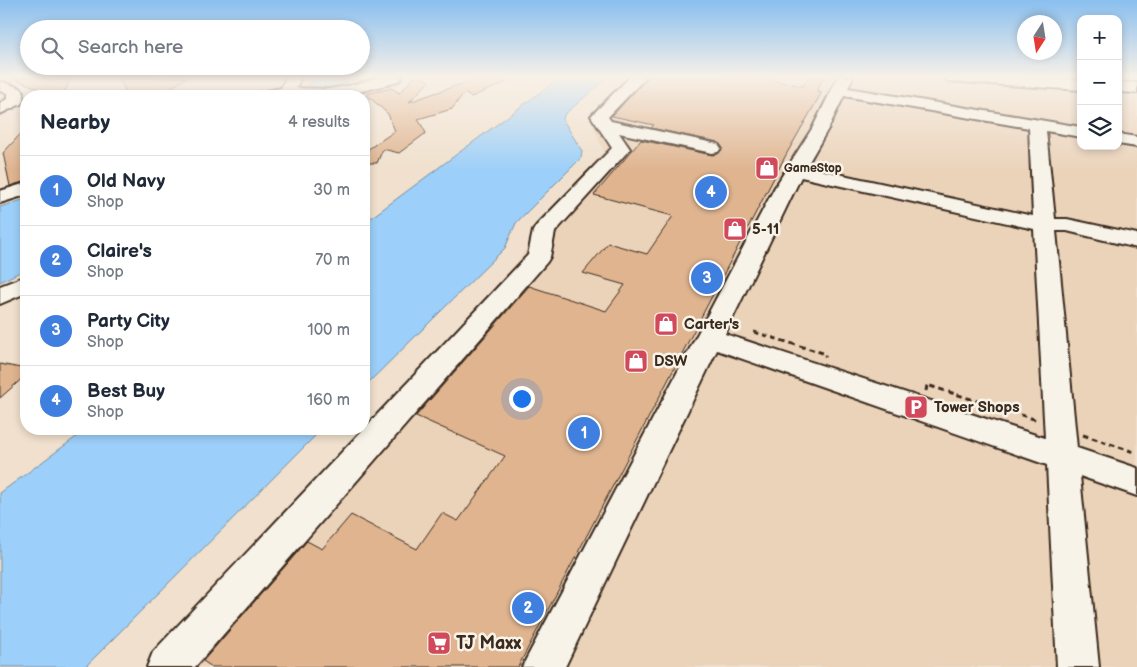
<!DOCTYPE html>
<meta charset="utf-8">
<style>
body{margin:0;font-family:"Balsamiq Sans",sans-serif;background:#f6f6f7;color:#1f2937}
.controls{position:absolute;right:15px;top:15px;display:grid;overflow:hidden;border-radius:10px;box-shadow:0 2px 8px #0003}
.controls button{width:45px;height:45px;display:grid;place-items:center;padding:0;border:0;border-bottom:1px solid #e0e1e3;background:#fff;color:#1f2937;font:25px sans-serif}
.compass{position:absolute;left:1017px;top:15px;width:45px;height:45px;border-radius:50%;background:#fff;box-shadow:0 2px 8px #0003;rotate:192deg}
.you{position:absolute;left:521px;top:398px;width:18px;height:18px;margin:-12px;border:4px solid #fff;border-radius:50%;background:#1a73e8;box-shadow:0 0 0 8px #1a73e833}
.badge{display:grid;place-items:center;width:32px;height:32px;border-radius:50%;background:#0b8043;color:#fff;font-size:16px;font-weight:700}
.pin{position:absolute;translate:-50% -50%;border:2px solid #fff;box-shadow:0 1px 5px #0006}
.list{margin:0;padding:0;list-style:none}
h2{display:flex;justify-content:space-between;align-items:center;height:65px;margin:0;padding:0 20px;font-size:21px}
h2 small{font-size:16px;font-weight:400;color:#747a83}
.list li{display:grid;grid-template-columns:32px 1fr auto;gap:15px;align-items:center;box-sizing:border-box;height:70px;padding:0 20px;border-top:1px solid #e0e1e3}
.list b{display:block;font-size:19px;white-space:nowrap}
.list p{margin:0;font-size:16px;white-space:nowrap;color:#747a83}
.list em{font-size:16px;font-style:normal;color:#747a83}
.icon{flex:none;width:28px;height:28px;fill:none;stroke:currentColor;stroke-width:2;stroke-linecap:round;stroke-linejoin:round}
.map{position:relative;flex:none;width:1137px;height:667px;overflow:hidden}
.search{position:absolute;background:#fff;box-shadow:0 2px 8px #0003;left:20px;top:20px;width:350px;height:55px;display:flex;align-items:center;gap:12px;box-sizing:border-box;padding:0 18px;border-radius:28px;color:#747a83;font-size:19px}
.panel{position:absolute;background:#fff;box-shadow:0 2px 8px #0003;left:20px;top:90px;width:350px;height:345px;border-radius:20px}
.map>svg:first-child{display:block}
.built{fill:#ebd3ba}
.water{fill:#9ccff9;stroke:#758da1}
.building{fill:#dfb48f;stroke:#3b2a1e}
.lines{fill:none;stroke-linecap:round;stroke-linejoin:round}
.minor-casing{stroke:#3b2a1e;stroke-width:4}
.path{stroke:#3b2a1e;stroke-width:3;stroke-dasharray:5.5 4;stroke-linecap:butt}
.minor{fill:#f7f3e8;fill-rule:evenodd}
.labels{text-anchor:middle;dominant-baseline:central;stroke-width:5;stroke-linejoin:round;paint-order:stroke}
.far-poi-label{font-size:12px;font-weight:bold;fill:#3b2a1e;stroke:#f7f3e8;text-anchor:start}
.poi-label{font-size:15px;font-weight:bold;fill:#3b2a1e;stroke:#f7f3e8;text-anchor:start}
.near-poi-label{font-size:18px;font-weight:bold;fill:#3b2a1e;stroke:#f7f3e8;text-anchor:start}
</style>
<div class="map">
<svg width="1137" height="667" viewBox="0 0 1137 667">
<rect width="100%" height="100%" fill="#f0e0cd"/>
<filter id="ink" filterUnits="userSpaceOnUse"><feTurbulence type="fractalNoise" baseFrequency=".02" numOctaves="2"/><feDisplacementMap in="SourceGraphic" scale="10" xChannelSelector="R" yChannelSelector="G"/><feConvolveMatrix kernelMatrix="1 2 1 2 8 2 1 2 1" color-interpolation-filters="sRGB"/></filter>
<g filter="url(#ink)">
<!-- built -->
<path class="built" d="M633,77h275l32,5 141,11v53h37v-50l19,1v570h-989l374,-410 13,-29 69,-76 -15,-36z"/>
<!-- water -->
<g class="water">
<path d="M314,77h54l-53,14 -8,-2z"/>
<path d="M561,77h47l-44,38 -1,5 19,31 -1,7 -65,65 -11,25 -141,139v-164z"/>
<path d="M26,199v70l-26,13v-75z"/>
<path d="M87,429h235l-237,238h-85v-174z"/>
</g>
<!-- building -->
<g class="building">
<path d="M11,77h61l-8,16 -13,3h-16l4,-7z"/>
<path d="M118,77h70l-31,19h-29z"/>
<path d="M415,77h9l5,5 -20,20 72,-25h25l1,5 -36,15 -7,-4 -12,16 -34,10 8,14 -27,20 -16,-4 -6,14h-13v-11l31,-21 -7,-17 -22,-20 26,-6 7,5z"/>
<path d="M648,77h106l49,9 5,-9h16l-7,14 5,1 -35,61 -269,514h-306l-9,-6 104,-120 15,8 29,-34 66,34 25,-36 16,8 47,-65 -89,-40 113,-130 77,25 19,-26 -42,-12 25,-30 39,11 26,-38 -79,-21 47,-55 71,15 6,-1 4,-5 -4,-7 -67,-14 3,-3 -42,-9z"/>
<path d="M26,128v53l-16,5 -7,-33z"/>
<path d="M0,364l26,5v6l-26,23z"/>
</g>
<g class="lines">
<!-- minor casing -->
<g class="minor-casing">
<g id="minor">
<path d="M286,77h15l-5,11 33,1 24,-4 26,-8h23l-2,3 -14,5 -43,11h-89l2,-3 25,-5z"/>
<path d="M630,77h16l-38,40 3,4 107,23 3,4 -3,4 -6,1 -93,-20 11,16 -75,83 -5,25 -3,5 -352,405h-48l6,-15 375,-397 5,-24 3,-5 76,-78 -21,-32z"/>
<path d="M838,77h15l-5,11 233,39v10l-35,-6 9,88h12l70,15v14l-70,-17h-11l21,217 60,20v28l-57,-20 19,191h-42l-10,-202 -330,-115 -152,317h-43l253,-480 38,-60zM844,96l185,32 4,88 -227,-49 23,-40zM801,177l233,52 11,209 -320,-104z"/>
<path d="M941,77h88l52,3v10l-133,-9z"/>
<path d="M0,81l20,7 3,3v10l-2,3 -21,10v-11l7,-4v-6l-7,-2z"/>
<path d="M1118,82l19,1v10l-19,-1z"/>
<path d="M1118,134l19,3v10l-19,-3z"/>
<path d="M26,183v12l-26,8v-12z"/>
<path d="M26,276v17l-26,11v-18z"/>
</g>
</g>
<!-- path -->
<g class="path">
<path d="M754,332l72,22 -1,3"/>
<path d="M926,391l1,-6 110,35"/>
<path d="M1083,435l54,18"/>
</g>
<!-- minor -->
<use href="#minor" class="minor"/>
</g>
</g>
<!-- sky -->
<linearGradient id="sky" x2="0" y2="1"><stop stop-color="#89bfef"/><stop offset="0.45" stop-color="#f8f1e8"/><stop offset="1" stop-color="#f8f1e8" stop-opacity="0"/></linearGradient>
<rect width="1137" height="171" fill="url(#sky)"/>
<!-- icons -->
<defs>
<g id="shop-square" transform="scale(1.25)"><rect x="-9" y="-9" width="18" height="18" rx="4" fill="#d1495b" stroke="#f7f3e8"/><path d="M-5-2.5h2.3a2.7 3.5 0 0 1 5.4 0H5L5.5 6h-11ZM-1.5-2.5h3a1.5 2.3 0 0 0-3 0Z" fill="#fff"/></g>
<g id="parking-square" transform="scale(1.25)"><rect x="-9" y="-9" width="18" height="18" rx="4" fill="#d1495b" stroke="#f7f3e8"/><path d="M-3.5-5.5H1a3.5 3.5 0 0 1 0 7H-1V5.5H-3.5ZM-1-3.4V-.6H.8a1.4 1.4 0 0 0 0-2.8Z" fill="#fff"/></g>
<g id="supermarket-square" transform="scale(1.25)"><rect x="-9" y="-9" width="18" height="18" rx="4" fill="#d1495b" stroke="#f7f3e8"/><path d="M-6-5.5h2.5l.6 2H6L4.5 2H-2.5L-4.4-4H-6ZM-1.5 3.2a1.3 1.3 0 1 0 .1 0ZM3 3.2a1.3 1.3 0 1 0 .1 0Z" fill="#fff"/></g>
</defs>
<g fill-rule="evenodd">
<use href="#shop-square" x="767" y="168"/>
<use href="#shop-square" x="735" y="229"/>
<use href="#shop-square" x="666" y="324"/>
<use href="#shop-square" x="636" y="361"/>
<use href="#parking-square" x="916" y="407"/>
<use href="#supermarket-square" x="439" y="643"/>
</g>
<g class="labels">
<!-- far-poi labels -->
<g class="far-poi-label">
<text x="784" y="168">GameStop</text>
</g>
<!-- poi labels -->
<g class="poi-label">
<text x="752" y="229">5-11</text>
<text x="684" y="324">Carter's</text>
<text x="654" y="361">DSW</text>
<text x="934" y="407">Tower Shops</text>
</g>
<!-- near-poi labels -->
<g class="near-poi-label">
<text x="456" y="643">TJ Maxx</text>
</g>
</g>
</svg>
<div class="controls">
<button>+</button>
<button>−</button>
<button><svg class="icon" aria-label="layers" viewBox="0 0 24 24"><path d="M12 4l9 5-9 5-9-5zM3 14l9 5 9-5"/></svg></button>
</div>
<svg class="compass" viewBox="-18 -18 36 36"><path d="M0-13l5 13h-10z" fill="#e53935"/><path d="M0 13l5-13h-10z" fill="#747a83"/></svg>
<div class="you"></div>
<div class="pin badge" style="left:584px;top:433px;background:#3f7fe0">1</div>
<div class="pin badge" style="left:528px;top:608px;background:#3f7fe0">2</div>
<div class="pin badge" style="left:707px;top:278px;background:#3f7fe0">3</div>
<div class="pin badge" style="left:711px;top:192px;background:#3f7fe0">4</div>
<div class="search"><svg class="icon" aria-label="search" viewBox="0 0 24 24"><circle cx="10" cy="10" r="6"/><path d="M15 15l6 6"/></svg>Search here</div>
<section class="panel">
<h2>Nearby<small>4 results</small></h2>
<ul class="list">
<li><span class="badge" style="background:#3f7fe0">1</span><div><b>Old Navy</b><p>Shop</p></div><em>30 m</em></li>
<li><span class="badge" style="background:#3f7fe0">2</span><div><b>Claire's</b><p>Shop</p></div><em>70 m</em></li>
<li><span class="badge" style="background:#3f7fe0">3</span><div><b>Party City</b><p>Shop</p></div><em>100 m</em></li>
<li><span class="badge" style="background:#3f7fe0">4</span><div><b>Best Buy</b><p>Shop</p></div><em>160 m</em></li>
</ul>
</section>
</div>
